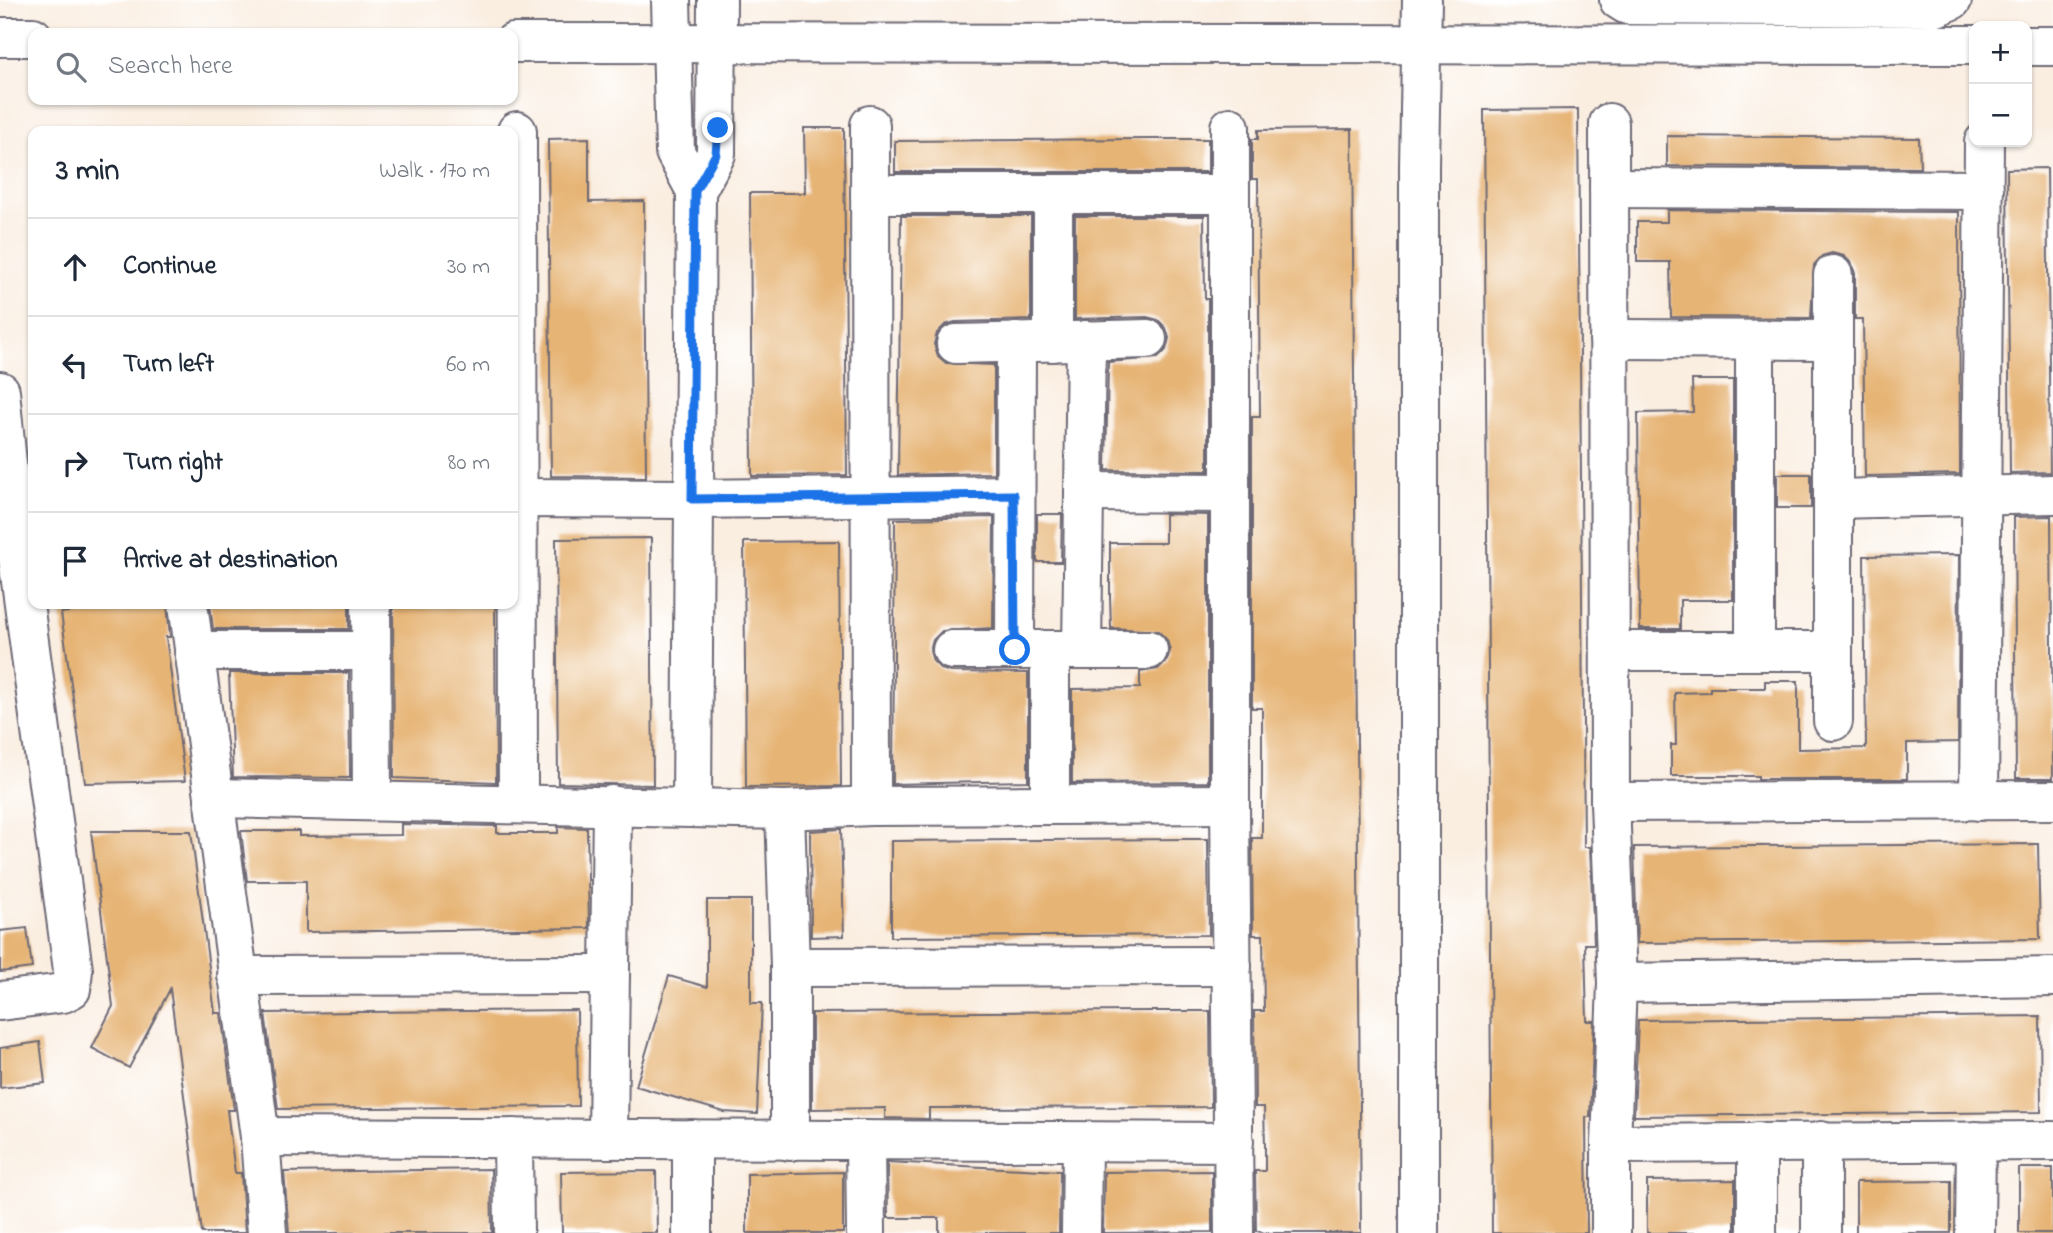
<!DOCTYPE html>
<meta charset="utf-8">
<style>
body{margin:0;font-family:"Indie Flower",sans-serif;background:#f2f2f3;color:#1f2937}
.controls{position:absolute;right:21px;top:21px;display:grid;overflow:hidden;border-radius:14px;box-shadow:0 2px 5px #0004}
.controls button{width:63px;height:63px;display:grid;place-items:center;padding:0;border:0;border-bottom:2px solid #e0e1e3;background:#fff;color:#1f2937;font:35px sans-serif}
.stop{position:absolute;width:21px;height:21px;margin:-16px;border:5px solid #1a73e8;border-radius:50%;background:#fff}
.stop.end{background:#1a73e8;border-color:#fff;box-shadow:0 2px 7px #0008}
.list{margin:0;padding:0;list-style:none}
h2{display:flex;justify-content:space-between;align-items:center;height:91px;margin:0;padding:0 28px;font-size:30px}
h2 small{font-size:23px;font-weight:400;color:#747a83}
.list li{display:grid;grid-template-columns:46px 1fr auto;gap:21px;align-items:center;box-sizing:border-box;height:98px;padding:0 28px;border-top:2px solid #e0e1e3}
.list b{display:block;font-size:26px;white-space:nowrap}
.list em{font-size:23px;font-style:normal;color:#747a83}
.icon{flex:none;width:38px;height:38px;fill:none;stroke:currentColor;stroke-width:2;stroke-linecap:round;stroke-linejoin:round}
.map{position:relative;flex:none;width:2053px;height:1233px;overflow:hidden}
.search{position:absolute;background:#fff;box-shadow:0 2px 5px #0004;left:28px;top:28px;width:490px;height:77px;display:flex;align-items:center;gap:18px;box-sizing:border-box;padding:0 24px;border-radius:14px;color:#747a83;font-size:26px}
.panel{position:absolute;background:#fff;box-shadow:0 2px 5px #0004;left:28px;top:126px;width:490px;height:483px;border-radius:14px}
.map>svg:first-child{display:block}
.building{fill:#e6b475}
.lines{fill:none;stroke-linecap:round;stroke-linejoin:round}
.minor-casing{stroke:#6e6975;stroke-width:42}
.tertiary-casing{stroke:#6e6975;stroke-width:42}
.minor{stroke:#fff;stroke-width:38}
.tertiary{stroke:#fff;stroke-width:38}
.route{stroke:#1a73e8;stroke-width:9}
</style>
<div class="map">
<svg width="2053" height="1233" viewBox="0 0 2053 1233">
<rect width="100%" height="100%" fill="#fff"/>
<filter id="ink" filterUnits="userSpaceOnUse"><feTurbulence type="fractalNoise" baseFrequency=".0143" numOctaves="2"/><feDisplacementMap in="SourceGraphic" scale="14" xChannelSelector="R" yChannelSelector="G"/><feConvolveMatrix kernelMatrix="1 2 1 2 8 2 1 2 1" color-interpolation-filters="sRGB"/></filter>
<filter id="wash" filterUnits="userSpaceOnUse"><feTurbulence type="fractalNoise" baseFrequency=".00686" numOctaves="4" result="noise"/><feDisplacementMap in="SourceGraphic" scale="28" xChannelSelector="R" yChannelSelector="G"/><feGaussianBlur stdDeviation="1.57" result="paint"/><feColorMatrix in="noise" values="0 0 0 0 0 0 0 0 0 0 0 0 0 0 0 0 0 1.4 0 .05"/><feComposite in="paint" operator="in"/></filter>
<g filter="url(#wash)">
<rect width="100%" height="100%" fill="#faeee1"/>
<g id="blocks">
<!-- building -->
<g class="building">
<path d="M1578,109l6,738h6l4,97h-9l2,77h7l-4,96h-4l1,116h-95l-8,-1123z"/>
<path d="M804,128h40l3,347 -95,1 -2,-283h55z"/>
<path d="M1352,129l9,1104h-96l-9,-2 -1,-60h10v-25l-1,-39h-9l-1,-96h10l-1,-76h-10l-1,-97h10v-130h-10v-291h8l-2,-238h-6v-40h6v-9z"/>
<path d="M1667,136l252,2 1,30 -253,-2z"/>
<path d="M589,138v64l55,-1 2,276 -95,-1 -3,-337z"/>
<path d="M1146,139h62v33h-313v-31z"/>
<path d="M2047,168l3,304 -40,1 -3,-304z"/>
<path d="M1667,210l292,2 1,262 -95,2 -2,-157h-8v-45l-3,-10 -8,-8 -12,-3 -10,3 -8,9 -3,53 -140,-1 -1,-55h-33v-40h30z"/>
<path d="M901,216h130v104l-76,2 -10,3 -8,8 -3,11 4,12 8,7 48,2v108l-96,2z"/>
<path d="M1075,216h129l1,83h3v172l-102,-1 2,-108 50,-4 8,-8 3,-12 -3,-10 -8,-8 -11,-3 -72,2z"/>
<path d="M1692,380h41v220h-53v29h-40l-2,-216 55,-1z"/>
<rect x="1777" y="474" width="34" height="34"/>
<path d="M1037,514h25l-1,48h-24z"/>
<path d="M1165,514l43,1v267l-136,1v-94l68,-1v-16l18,-3 9,-9 3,-9 -3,-11 -9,-9 -47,-3 -1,-31v-54h55z"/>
<path d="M2051,516l2,262h-37l-2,-261z"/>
<path d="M994,517l-1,111 -51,3 -9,9 -3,11 3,10 8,8 10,3 77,1v108l-135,3 2,-265z"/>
<path d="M651,538l2,247 -95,-2 -2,-244z"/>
<path d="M839,541l2,245 -95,1 -2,-245z"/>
<path d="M1959,555l-1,187 -51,1v36h-149v-3h-87v-31h5l-1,-52 35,-1v-4h55v-7h33v68l68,-1 -2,-192z"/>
<path d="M124,604h43l3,33h-4l19,144 -100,2 -24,-170z"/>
<path d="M210,604h139v25h-136z"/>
<path d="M495,605l1,177 -102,-4 -1,-172z"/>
<path d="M229,673h120l1,105 -117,-1z"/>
<path d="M401,824l96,2v7h61v-6l29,1 2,100 -283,4v-51h-59l-6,-50h58v5l102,-1z"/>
<path d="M841,829l3,107 -33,1 -1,-106z"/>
<path d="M91,831h100l24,182h6l13,97h-7l8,63h6l4,60h-43l-32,-244 -41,79 -37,-20 21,-42z"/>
<path d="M1190,839h18l1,96 -318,2v-96z"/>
<path d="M2038,844l2,95 -403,4 -3,-96z"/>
<path d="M707,900h44v103h11l-5,111 -33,-2 -88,-26 33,-110 38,11z"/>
<path d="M27,928l5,40 -32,4v-41z"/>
<path d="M577,1010l1,96 -300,3 -13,-96z"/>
<path d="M1151,1011h59l1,96 -282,1v11l-44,-1v-10l-73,1v-96z"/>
<path d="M2040,1016l1,96 -407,4 4,-96z"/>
<path d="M40,1042l5,41 -45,5v-40z"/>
<path d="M887,1162l173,9 -1,62h-120v-15h-51z"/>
<rect x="2019" y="1168" width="34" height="65"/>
<path d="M491,1169l1,64h-203l-5,-61z"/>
<path d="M656,1171l1,62h-95l-1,-61z"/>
<path d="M1212,1171v61l-109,1 1,-61z"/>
<path d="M843,1172v61h-96v-59z"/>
<path d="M1735,1180v53h-88v-52z"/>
<path d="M1951,1181v52h-95v-51z"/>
</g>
</g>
</g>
<g filter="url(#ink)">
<use href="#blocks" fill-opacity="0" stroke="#6e6975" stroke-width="2"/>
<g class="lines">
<!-- minor casing -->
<g class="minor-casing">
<g id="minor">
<path d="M671,0l4,152 21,39 -4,615"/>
<path d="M1619,0l8,5 309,2 16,-7"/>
<path d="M1609,123l1,679 7,181 -6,161v89"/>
<path d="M870,125l1,681"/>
<path d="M1230,127v677l4,429"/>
<path d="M517,131l1,673"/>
<path d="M1609,188l375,2"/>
<path d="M696,191l20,-37 1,-154"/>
<path d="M870,194h360"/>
<path d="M1833,275v446"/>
<path d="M1609,339l224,1"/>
<path d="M1755,340v311"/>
<path d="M1053,342v-148"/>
<path d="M956,344l191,-5"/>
<path d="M0,391l12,123 61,456 -2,19 -8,4 -63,8"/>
<path d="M1084,492l146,1"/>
<path d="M518,498l174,1 322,-4"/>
<path d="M1833,499l220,-5"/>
<path d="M188,604l72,533 7,96"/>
<path d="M371,604l1,197"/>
<path d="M952,650h196"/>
<path d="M1015,650l1,-308"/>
<path d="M1050,650v155"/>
<path d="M1082,650l4,-310"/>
<path d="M194,651h177"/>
<path d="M1610,651h223"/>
<path d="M214,798l571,12 86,-4 359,-2"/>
<path d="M1979,801l5,-659"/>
<path d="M1610,802l443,-2"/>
<path d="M785,810l5,157v174"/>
<path d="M790,967l442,-1"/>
<path d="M237,976l373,-1"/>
<path d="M1617,983l436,-6"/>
<path d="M260,1137l974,5"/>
<path d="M513,1138l1,95"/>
<path d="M608,1139l4,-334"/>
<path d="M692,1139v94"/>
<path d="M865,1140l1,93"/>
<path d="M1821,1141v92"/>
<path d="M1757,1142v91"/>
<path d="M1611,1144l442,-3"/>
<path d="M1081,1233l1,-91"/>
<path d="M1419,1233v-1067l3,-166"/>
<path d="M1975,1233l1,-92"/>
</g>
</g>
<!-- tertiary casing -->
<g class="tertiary-casing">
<g id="tertiary">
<path d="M0,37h33"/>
<path d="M513,43l1461,2"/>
<path d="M2027,46h26"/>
</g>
</g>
<!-- minor -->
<use href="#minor" class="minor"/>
<!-- tertiary -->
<use href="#tertiary" class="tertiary"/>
</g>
</g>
<g class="lines" filter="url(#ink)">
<!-- route -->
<path class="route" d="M718,128l-2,26 -21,37 -3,308 322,-4 1,155"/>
</g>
</svg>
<div class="controls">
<button>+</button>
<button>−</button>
</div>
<div class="stop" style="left:1015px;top:650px"></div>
<div class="stop end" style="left:718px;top:128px"></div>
<div class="search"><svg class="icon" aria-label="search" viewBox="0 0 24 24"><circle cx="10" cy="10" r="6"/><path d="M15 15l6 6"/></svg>Search here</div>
<section class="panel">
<h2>3 min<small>Walk · 170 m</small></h2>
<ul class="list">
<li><svg class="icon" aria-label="ahead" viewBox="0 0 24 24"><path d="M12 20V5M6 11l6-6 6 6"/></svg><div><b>Continue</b></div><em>30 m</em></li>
<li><svg class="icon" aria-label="left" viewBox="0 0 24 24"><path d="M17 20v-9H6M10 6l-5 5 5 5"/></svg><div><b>Turn left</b></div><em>60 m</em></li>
<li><svg class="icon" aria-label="right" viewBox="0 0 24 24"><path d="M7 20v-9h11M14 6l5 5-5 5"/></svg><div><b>Turn right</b></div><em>80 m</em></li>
<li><svg class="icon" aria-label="arrive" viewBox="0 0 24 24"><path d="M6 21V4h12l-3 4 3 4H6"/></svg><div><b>Arrive at destination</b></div></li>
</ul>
</section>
</div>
